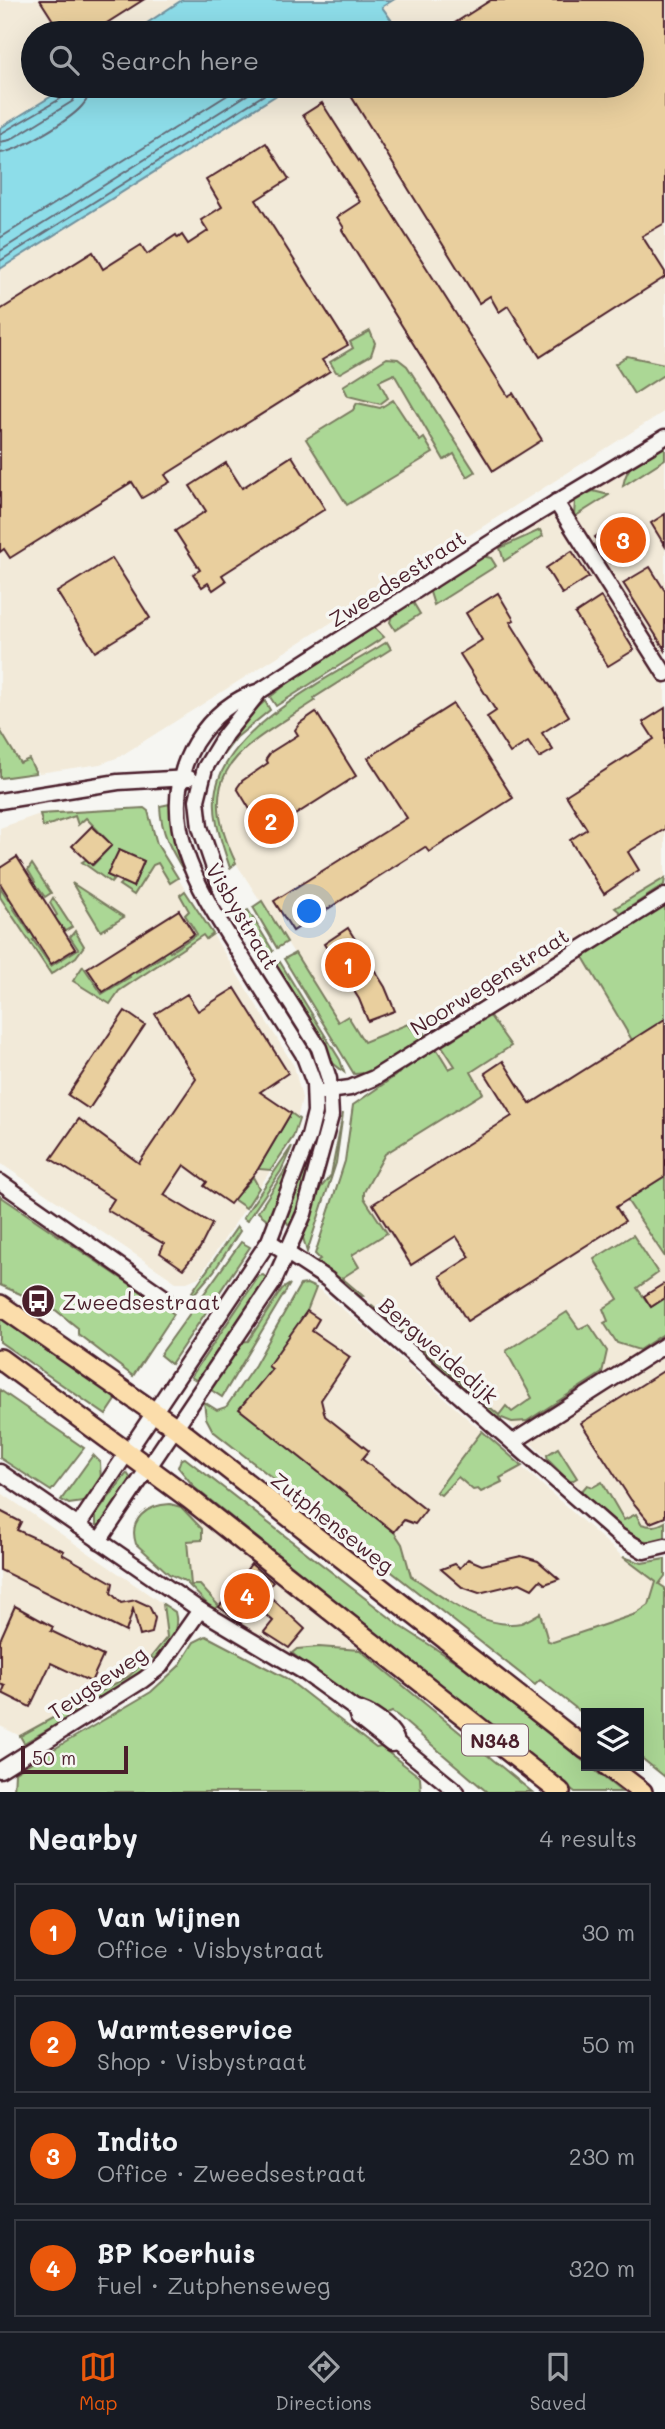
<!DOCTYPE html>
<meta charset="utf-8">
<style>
body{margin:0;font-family:Mali,sans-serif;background:#242831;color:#f1f3f6}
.controls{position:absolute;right:21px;bottom:21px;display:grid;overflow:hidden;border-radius:0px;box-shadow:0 7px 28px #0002}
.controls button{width:63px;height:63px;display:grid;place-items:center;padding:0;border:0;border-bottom:2px solid #363941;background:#171b24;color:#f1f3f6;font:35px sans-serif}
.scale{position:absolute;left:21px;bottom:18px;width:107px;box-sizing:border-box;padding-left:7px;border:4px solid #4a1f2b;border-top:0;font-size:19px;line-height:24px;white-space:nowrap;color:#4a1f2b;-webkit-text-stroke:5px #f6f6f2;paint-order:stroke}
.you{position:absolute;left:310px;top:912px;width:24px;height:24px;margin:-18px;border:5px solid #fff;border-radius:50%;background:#1a73e8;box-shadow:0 0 0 10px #1a73e833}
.badge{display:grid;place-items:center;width:46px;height:46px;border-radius:50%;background:#ea580c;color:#fff;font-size:23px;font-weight:700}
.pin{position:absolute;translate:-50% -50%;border:4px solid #fff;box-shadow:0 2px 7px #0006}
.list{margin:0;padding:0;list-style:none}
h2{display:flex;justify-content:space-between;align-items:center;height:91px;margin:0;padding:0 28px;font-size:30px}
h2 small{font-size:23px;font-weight:400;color:#9ea1a6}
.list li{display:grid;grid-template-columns:46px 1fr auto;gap:21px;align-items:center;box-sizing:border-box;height:98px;margin:0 14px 14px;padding:0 14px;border:2px solid #363941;border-radius:0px}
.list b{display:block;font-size:26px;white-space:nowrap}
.list p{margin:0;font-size:23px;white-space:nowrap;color:#9ea1a6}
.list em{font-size:23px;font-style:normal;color:#9ea1a6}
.icon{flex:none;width:38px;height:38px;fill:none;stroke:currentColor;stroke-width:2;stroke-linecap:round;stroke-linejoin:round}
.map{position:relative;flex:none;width:665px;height:1792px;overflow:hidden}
.search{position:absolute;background:#171b24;box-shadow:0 7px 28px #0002;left:21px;right:21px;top:21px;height:77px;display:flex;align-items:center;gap:18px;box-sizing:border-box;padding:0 24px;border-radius:38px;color:#9ea1a6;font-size:26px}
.sheet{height:539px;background:#171b24}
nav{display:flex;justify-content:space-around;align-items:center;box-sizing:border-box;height:98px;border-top:2px solid #363941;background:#171b24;font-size:19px;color:#9ea1a6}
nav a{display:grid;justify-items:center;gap:4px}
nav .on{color:#ea580c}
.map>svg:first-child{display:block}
.built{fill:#f2ead9}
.green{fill:#abd795;stroke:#7a7b60;stroke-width:2}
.water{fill:#8ddde9;stroke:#72919d;stroke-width:2}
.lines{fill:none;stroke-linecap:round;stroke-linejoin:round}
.shore{stroke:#656b77;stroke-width:2}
.building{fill:#e9cf9e;stroke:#4a1f2b;stroke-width:2}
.minor-casing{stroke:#4a1f2b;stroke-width:19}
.major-casing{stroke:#4a1f2b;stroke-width:24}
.minor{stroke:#f6f6f2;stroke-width:14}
.major{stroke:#fbddab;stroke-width:19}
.labels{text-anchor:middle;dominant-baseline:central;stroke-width:7;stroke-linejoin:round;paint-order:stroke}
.shield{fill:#f6f6f2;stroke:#7e6067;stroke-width:2}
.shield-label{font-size:19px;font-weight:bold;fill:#4a1f2b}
.street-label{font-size:21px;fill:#4a1f2b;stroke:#f6f6f2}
.poi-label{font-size:21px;fill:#4a1f2b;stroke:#f6f6f2;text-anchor:start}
</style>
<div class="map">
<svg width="665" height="1792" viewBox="0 0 665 1792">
<rect width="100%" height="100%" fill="#f6f6f2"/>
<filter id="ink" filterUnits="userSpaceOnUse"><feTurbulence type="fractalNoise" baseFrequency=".0143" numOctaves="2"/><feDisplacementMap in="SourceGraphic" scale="14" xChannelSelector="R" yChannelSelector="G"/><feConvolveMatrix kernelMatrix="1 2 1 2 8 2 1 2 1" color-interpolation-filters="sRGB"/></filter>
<g filter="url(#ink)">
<!-- built -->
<g class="built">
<path d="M0,0h182l-50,33h-99v53h35l-68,42z"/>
<path d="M393,0h272v411l-546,346 -19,7 -61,9 -10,-14 -29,7v-497l291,-183h341v-53h-259l19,-12 -10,-14z"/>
<path d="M665,441v1097l-20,5 -13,-7 -132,-121 -158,-137 -25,-17 3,-2 -5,-5 30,-93 8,-56 123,-81 -12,-21 -50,30 -41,18 -35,-29 -102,-159 -14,-31 -5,-28 7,-30 8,-12 14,-16 69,-45 63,-80z"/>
<path d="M144,808l4,3 9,33 137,222 8,32 -9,39 -94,140 -12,5h-11l-176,-119v-335l40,-14 20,-3z"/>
<path d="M307,1284l13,6 57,48 246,219 42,14v191l-26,-49 -118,-90 -34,-3 -25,-11 -51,-33 -5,-18 -180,-150 29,-43 45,-80z"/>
<path d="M0,1492l163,112 4,33 -13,18 -25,21 -109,60 -20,-10z"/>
<path d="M200,1517l160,133 -41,-3 -22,2 -5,4 -79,-43 5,-4 -18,-20 -9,-1 -4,-45h15v-11l-6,-9z"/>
</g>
<!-- green -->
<g class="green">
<path d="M370,331l5,12 -4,12 -31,18 -4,-1 -6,-10 23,-14 -3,-6z"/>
<path d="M627,356l38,8v10l-31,20 -19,-30z"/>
<path d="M387,358l11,1 9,7 68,106 -8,5 -13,-23 -10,6 -50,-86 -15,7 9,17 -8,6 -32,-8 -5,-10z"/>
<path d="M393,400l27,41 4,-3 9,15 -86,52 -41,-66 47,-29 4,-7 23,5z"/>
<path d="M665,441v18l-42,27c4,-25 22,-33 42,-45z"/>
<path d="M593,491l16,4 -35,22 1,-18z"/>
<path d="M540,530l3,6 -39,25 -4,-13z"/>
<path d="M482,556l9,2 5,8 -62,39 -5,-16z"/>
<path d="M407,603l7,1 6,10 -25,16 -5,-8 3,-10z"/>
<path d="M374,627l10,10 -108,69 -6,-9 50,-39z"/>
<path d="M387,642l4,7 -77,49 1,3c-72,47 -125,67 -79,162l-6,5c-8,-25 -19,-52 -14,-79 13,-64 119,-114 171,-147z"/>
<path d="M265,701l5,9 -33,27 -17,22 -6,-3 24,-31z"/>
<path d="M0,730l20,33 9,-4 7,14 -36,5z"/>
<path d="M170,804l3,8 12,61c-14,-23 -24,-40 -25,-67z"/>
<path d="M144,808l4,3 9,33 21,34 -8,5 -12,-20 -5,2 -19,30 -15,-10 3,-3 11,4 11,-25 -25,-11 -12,25 8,3 -4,5 -29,-21 5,-3 6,6 19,-20 -26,-27 -8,7 -3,-9 -32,11 -3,-13z"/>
<path d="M32,864l19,29 -6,4 -6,-8 -27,17 18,27 27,-18 -7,-12 3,-5 19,29 -7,4 -6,-8 -26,17 18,26 27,-17 -8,-12 5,-6 9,15 -8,11 -25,17 -51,-77v-10l8,12 27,-17 -7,-12z"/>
<path d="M665,878l-1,7 -43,28 -6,-5z"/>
<path d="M72,883l52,34 -23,14z"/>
<path d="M185,891l28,43 -7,5 -3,-4 -84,56 -9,13 -37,-23 10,-15 19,28 28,-17 -15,-23 6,-5 15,24 27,-17 -16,-26 6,-3 17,25 27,-18 -12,-19 4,-4 -9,-16z"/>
<path d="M262,901l25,41 -10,6 -24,-41z"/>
<path d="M665,904v115l-33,21 -49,-83z"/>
<path d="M248,910l25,41 -5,4 -27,-41z"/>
<path d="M295,953l43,69 10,-6 16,26 44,-18 7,8 29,-18 3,8 -4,-1 -19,11 2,4 -59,37 -13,1 -70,-115z"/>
<path d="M280,962l60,98 4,12 -15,-12 -56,-93z"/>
<path d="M490,1016l21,30 -40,26 12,21 -98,61 -21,38v6l23,35 -35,22 7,12 -17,11 21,18 -5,1 -41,-36 3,-2 -5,-5 30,-93 8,-56 83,-57 13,21 6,-3 -13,-20z"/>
<path d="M291,1113l8,6 -6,18 -22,33 -13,-1z"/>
<path d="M343,1113l-7,50 -29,89 -5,-18 13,-39 16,-20z"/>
<path d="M326,1121l-6,35 -27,70 -5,-2 -3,-5 36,-97z"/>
<path d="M292,1146l-11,25 -34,50 -4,-3z"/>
<path d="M293,1158l-24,63 -11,-9z"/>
<path d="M665,1176v81l-38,-57z"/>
<path d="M253,1177l6,11 -13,20 -13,-9z"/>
<path d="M0,1196l174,118 -41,62 -55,-42v-6l-30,-24 3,-4 -9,-6 -8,6 -34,-15z"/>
<path d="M237,1227l3,4 -26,40 -20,23 -2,-2z"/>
<path d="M633,1235l25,38 -21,15 14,19 14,-9v35l-26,17 -22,-7 -13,-20 4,-2 -5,-12 15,-10 -24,-40z"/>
<path d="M241,1242l9,5 -79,117 -11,-9z"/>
<path d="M263,1275l6,5 -31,48 -42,52 -5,-3 68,-101z"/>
<path d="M290,1284l-68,113 -14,-9 30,-46 10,-1 34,-52z"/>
<path d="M307,1284l9,4 -9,23 -38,55 3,3 -32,40 154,123 8,12 9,32c31,20 70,54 110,47 6,-2 14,-7 19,-10l8,28 5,1 83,-28 13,-9 7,-23 -33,-25 19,6 23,-4v17l-6,8 6,4v189l-26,-21v-43h-53v3l-46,-36 -5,5 -322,-254 -7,-13 -2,-16 13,8 9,-3 29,-42 45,-80z"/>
<path d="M372,1305l127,110 7,-9 6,6 20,-14 -26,-47 61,-39 12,17 10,-5 18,27 -5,22 -75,48 -15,1 -13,-5 -2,2 -127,-110z"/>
<path d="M0,1314l118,83 -12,18 -106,-73z"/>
<path d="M0,1390l84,58 -33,43 -51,-33z"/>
<path d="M482,1431l40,35 -22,12 2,4 -21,10 -3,-3 -5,1 -15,-13 -17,18 -5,-3z"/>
<path d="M558,1448l19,30 -7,4 -22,-22 -1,-5z"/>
<path d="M93,1455l7,7 1,19 -18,21 -14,2 -8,-4z"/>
<path d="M185,1458l217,169 68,44 152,121h-47l-380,-304 -17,-21 3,-8z"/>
<path d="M127,1473l6,9 -31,43h-6v-10z"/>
<path d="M602,1482l22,38 12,-6 5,10c10,3 15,3 24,-2v16c-29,16 -63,-28 -84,-46l6,-7 6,2z"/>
<path d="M170,1504l11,3 21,22v11l-15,1 4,44h9l19,21 -6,4 -28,-29 -16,-7 -33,-30c-8,-25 11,-39 34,-40z"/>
<path d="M163,1604l12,8c6,21 -9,32 -21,47l-3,-2 16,-20z"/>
<path d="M206,1636l80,42 90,70 5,-1 39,30 1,15h-407l1,-20 136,-80 28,-26 15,-24z"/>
<path d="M319,1647l41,3 172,142h-45l-89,-76 -6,-4 -12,5 -49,-32 -39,-32 5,-4z"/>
<path d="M143,1663l2,4 -7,11 -114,65 -4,-7 109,-60z"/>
</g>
<!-- water -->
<g class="water">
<path d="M182,0h211l-11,7 10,14 -19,12h-241z"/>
<path d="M68,86h223l-291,183v-141z"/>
</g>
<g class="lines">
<!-- shore -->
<g class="shore">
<path d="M0,134l67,-39 3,-9"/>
<path d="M0,142l10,-2 63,-39 6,-15"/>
<path d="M0,153c17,-1 70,-33 82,-47 6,-6 7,-12 8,-20"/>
<path d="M0,238l242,-152"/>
<path d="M0,251l261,-165"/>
<path d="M0,261l278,-175"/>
</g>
</g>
<!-- building -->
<g class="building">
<path d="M40,0h103l-52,33h-30z"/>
<path d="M491,0h174v223l-23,13 23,36v5l-125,80 -32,-51 -9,6 -9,-16 -11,7 -131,-212 8,-5h276v-53h-193z"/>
<path d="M322,103l186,293 5,-3 29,47 -49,31 -151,-241 2,-2 -7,-11 23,-15 -57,-87z"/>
<path d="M266,143l23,36 -33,21 92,145 -26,15 8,11 -165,104 5,7 -28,16 -10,-16 -122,76 -6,-9 -4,3v-242l93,-58 10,17 38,-24 6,9 29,-19 2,3 4,-3 6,9 20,-13 -7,-11 21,-13 -16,-27z"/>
<path d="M292,456l33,53 -103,66 4,6 -13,9 -5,-7 -6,4 -9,-13 7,-4 -25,-39 31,-20 -16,-25 36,-23 16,25z"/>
<path d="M665,514v32l-14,-23z"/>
<path d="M621,520l17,27 -27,16 -16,-26z"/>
<path d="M572,551l17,26 -27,17 -16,-26z"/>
<path d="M112,558l38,60 -55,34 -38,-60z"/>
<path d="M650,567l15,24v59l-42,-67z"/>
<path d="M498,593l16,27 -4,2 59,94 -27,17 11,17 -14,8 -11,-16 -18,11 -23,-36 9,-6 -36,-57 22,-14 -16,-27z"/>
<path d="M601,597l33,53 -26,16 -33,-52z"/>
<path d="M453,704l60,94 -84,54 -4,-5 -132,84 -19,-30 133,-83 -39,-60z"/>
<path d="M665,708v121l-37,23 11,18 -35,24 -34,-54 17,-11 -21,-34 88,-56 -11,-17z"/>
<path d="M316,712l40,64 -91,58 -28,-46 5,-7 26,-18 -2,-4 5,-7 27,-17 -3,-5 5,-7z"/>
<path d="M92,826l20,19 -20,20 -20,-19z"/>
<path d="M119,850l25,11 -11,26 -26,-12z"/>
<path d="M17,857l58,92 -24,15 -51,-81v-15z"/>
<path d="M179,910l15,24 -91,58 -16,-24z"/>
<path d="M348,928l37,59 10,24 -27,10 -9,-22 -35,-55z"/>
<path d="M235,988l53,85 -28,19 31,21 -33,56 -28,35 -26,-18 3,-4 -23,-17 -20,30 48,29 -12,24 -17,21 -23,-16 4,-9 -57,-34 7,-11 -63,-40 28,-40 60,44 57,-84 -41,-65 32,-20 11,17z"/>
<path d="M125,1011l20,14 -56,84 -21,-14z"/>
<path d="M665,1019v157l-49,31 9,14 -158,100 -27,-45 30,-19 -14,-21 -45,29 -38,-61 139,-88 -27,-43 18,-12 27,43z"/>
<path d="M665,1283v15l-14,9 -7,-11z"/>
<path d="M307,1311l12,8 -7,12 38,26 -29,43 4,16 44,35 -7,8 64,51 -11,14 -11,-4 -10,12 -155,-123 33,-40 -4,-3z"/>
<path d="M665,1370v147l-15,6 -19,-23 -50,-77z"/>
<path d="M0,1511l21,11 -4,8 47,21 -2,3 51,29 -2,10 10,10 15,-3 13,6 6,12 -3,15 -12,3 -7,-27 -7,23 -126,-62z"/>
<path d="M521,1556l17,5 21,18 -14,5 -5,-4 -8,9 -12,-6 -41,10 -17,-6 -21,-18 14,-5 5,4 8,-9 14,6z"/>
<path d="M251,1564l22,18 -8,10 40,37 -16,19 -25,-16 9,-11 -18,-15 -14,17 -22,-16z"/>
<path d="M15,1606l38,21 -2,4 52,25 -12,26 -40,-19 -21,44 -28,-14 3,-7 -5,-2v-44z"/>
</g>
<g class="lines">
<!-- minor casing -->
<g class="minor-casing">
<g id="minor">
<path d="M556,502l109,172"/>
<path d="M0,801l118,-19 71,-4"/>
<path d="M322,1092l28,-4 24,-10 291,-182"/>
<path d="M0,1182l164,115"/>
<path d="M269,1241l58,38 292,257 25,15 21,-5"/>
<path d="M513,1442l152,-97"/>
<path d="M0,1472l200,138 104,62 51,37"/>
<path d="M78,1526l191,-285 40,-105 6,-24 -1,-29 -11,-29c-21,-33 -42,-67 -63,-100 -40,-63 -89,-136 -45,-211 16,-25 36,-44 65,-52l255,-164 150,-90"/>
<path d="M99,1541l174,-258 31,-69 27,-98 -2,-37 -10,-31 -95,-150 -24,-71 -3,-27 8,-32 20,-33 35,-44"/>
<path d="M355,1709c14,2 40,19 42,34l-6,1 -33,-26z"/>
<path d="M397,1743l60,49"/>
<path d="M0,1770l143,-90 17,-13 40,-57"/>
</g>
</g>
<!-- major casing -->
<g class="major-casing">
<g id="major">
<path d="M0,1305l175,122 411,322"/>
<path d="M0,1359l190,140 370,293"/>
<path d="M608,1766l34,26"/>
</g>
</g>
<!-- minor -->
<use href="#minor" class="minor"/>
<!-- major -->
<use href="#major" class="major"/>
</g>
</g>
<!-- icons -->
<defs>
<g id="bus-disc" transform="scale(1.75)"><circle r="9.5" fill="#4a1f2b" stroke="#f6f6f2"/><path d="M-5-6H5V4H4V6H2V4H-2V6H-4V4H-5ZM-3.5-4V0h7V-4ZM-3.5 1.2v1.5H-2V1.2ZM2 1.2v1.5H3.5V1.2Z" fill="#fff"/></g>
</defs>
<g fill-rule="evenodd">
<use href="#bus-disc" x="38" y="1301"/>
</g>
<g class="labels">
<!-- shield labels -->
<rect class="shield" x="462" y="1724.5" width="66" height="31" rx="5"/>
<g class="shield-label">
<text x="495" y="1740">N348</text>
</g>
<!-- street labels -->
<g class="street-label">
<text transform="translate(397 578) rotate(-33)">Zweedsestraat</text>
<text transform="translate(243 916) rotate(59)">Visbystraat</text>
<text transform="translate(489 981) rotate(-32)">Noorwegenstraat</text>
<text transform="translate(439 1350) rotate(41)">Bergweidedijk</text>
<text transform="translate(333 1522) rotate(38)">Zutphenseweg</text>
<text transform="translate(97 1682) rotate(-34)">Teugseweg</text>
</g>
<!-- poi labels -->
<g class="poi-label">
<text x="62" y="1301">Zweedsestraat</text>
</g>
</g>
</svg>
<div class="controls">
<button><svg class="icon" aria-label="layers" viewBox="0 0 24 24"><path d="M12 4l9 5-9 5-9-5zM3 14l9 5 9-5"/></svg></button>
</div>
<div class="scale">50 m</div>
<div class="you"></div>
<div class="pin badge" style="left:348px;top:965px">1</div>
<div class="pin badge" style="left:271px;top:821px">2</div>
<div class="pin badge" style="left:623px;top:540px">3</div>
<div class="pin badge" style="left:247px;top:1596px">4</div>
<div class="search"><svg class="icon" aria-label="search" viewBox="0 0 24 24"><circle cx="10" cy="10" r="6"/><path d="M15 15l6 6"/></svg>Search here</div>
</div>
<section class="sheet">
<h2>Nearby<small>4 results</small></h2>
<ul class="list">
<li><span class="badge">1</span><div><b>Van Wijnen</b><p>Office · Visbystraat</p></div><em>30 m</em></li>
<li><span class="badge">2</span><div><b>Warmteservice</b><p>Shop · Visbystraat</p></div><em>50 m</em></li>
<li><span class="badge">3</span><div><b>Indito</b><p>Office · Zweedsestraat</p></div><em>230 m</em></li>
<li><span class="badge">4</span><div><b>BP Koerhuis</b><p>Fuel · Zutphenseweg</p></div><em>320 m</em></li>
</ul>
</section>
<nav>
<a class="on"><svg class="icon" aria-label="map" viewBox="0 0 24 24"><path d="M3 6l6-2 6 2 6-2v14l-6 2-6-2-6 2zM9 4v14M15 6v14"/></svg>Map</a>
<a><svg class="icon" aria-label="directions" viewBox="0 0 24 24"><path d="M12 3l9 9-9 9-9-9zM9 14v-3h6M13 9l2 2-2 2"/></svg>Directions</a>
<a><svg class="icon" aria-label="saved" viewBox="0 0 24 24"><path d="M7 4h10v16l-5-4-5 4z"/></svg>Saved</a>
</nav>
